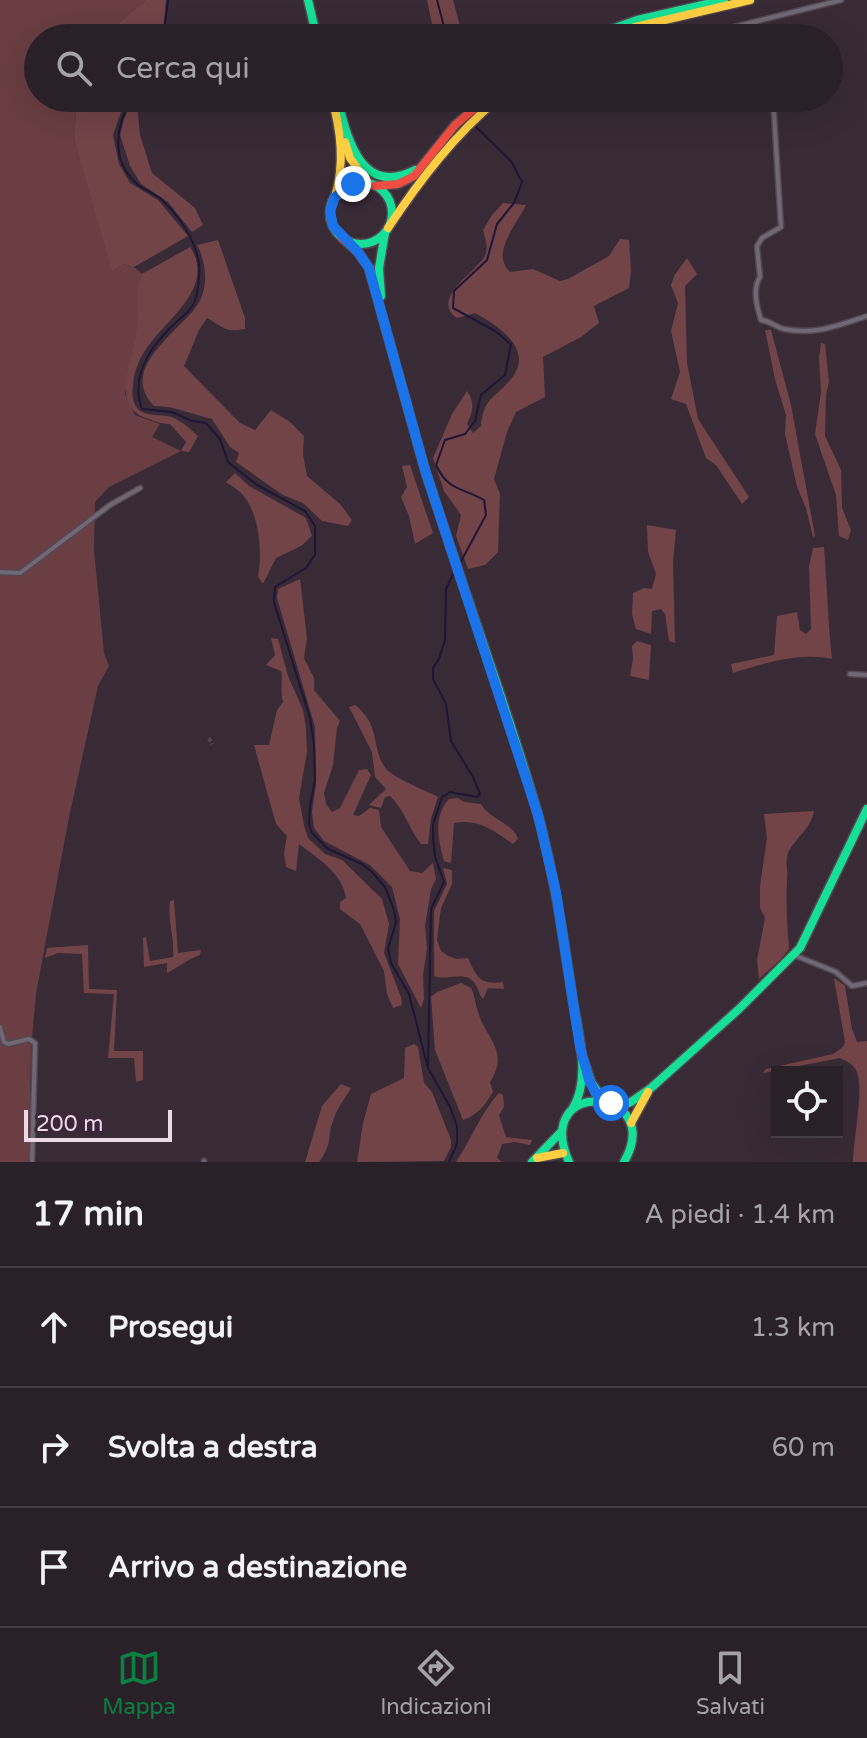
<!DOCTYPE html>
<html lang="it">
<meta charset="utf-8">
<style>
body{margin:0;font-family:"Varela Round",sans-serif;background:#362d34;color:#f1f3f6}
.controls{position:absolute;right:24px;bottom:24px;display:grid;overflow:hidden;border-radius:0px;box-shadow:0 8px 32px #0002}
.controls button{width:72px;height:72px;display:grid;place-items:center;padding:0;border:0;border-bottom:2px solid #463e45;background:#2a2028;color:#f1f3f6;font:40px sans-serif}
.scale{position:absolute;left:24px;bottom:20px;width:148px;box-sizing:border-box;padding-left:8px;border:4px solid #e9dae6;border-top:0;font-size:22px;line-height:28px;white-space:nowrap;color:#e9dae6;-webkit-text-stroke:6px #3d2639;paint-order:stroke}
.stop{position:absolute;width:24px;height:24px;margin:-18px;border:6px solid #1a73e8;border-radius:50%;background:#fff}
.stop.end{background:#1a73e8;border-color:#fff;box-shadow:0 2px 8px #0008}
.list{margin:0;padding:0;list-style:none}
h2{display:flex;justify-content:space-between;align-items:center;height:104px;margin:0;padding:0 32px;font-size:34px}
h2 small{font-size:26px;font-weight:400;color:#a5a3a8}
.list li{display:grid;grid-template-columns:52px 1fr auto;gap:24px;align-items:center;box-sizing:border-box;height:120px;padding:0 32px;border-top:2px solid #463e45}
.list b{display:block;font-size:30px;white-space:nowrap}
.list em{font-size:26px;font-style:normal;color:#a5a3a8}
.icon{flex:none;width:44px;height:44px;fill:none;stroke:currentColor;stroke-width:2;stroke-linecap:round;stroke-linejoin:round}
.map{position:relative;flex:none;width:867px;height:1162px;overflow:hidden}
.search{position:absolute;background:#2a2028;box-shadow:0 8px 32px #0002;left:24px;right:24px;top:24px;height:88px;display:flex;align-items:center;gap:20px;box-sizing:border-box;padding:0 28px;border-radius:44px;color:#a5a3a8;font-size:30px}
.sheet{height:464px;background:#2a2028}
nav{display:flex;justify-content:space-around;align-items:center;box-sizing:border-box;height:112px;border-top:2px solid #463e45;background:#2a2028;font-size:22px;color:#a5a3a8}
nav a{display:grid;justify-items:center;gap:4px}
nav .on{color:#0b8043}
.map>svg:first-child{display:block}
.green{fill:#6a3e42}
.forest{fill:#724448}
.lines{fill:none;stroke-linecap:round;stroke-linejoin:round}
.stream{stroke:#1e1538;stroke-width:2}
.street-tunnel{stroke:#534550;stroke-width:4;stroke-dasharray:4 2;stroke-linecap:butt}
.street-casing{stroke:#534851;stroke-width:7}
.fast-casing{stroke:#534851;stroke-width:11}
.slow-casing{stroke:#534851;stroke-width:11}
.jam-casing{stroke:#534851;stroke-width:11}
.street{stroke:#716875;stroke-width:4}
.fast{stroke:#16e098;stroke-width:8}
.slow{stroke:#ffcf43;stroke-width:8}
.jam{stroke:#f24e42;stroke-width:8}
.route{stroke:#1a73e8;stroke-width:10}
</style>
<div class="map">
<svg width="867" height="1162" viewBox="0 0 867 1162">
<rect width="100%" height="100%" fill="#382b36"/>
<!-- green -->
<path class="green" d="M0,0h146l-45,38h-63v60h39l-3,41 33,109 16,16 11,3 8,7 -2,4 -2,50 -13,66 10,21 25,9 -8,13 29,14 -72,36 -14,15 -1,48 10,103 5,13 -11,20 -29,131 -33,177 -5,54 -2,114h-29z"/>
<!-- forest -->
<g class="forest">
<path d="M146,0h20l-3,32 -4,6h-58z"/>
<path d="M427,0h26l10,38h-28z"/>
<path d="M77,98h49l-13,37 6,29 11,19 28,17 30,36 -54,31 -11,-3 -11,7 -38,-132z"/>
<path d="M132,103l5,2 3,30 12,38 43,35 8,17 -11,7 -24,-30 -27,-18 -11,-18 -10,-31 4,-16z"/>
<path d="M503,203l23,2c-9,19 -36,48 -16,67l23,-3 27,12 8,-2 41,-23 11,-17 9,1 2,30 -2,18 -35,18 5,17 -18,14 -38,20 2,40 -29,15 -9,20 -13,47 6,15 -2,58 -13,13 -17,4 -12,-33 5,-21 -17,-24 -11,-33 19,-44 15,-23c8,12 6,20 0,33l6,9 8,-7c3,-30 14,-27 30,-47 24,-29 -12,-53 -36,-66l-18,5c-28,-19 20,-47 28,-62 4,-9 0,-17 -2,-26l9,-15z"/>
<path d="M218,240l27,78v11c-21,4 -21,-2 -38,-11l-8,12 -15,36 56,57 15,7 16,-20 19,12 14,14 -1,18 4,22 33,28 12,16 -4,6 -26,-5 -19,-18 -20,-8 -47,-33 3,-9 -9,-6 -18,-28c-21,-5 -37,-13 -58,-13 -37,-38 26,-74 44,-102 11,-17 8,-43 -1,-59z"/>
<path d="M190,247c25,37 -18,69 -38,94 -11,13 -18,28 -19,45 -1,8 -1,16 5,23 9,9 25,4 36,9 9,4 17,12 24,18l-9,16 -8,-1 5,-9 -16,-18c-9,0 -16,-3 -24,-6 -37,-12 -12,-61 -9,-89 3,-18 -4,-39 5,-55z"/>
<path d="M687,258l10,16 -12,12 2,77 11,56 51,78 -7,7 -26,-39 -10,-7 -20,-54 -15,-5 9,-27 -9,-41 7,-28 -7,-18 3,-9z"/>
<path d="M765,330h6l20,75 24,131 -2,1 -7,-29 -9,-21 -12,-53 1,-19 -11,-36z"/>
<path d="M821,343l4,1 4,38 -3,13 -1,41 16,34 1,38 9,22 -3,10 -9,-4 -3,-41 -21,-61 6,-42 -2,-35z"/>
<path d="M410,465l23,68 -18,11 -6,-28 -8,-19 6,-10 -5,-21z"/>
<path d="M235,473l14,13 57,32 6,18 -11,10 -25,12 -13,26 -5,-7c4,-23 2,-57 -12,-78 -4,-7 -13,-12 -20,-17z"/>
<path d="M647,525l29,5 -3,32 2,81 -6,-2 -4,-27 -4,-5 -9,2 -1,23 -15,-5 -4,-15 1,-21 11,-5 8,1 4,-15 -8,-22z"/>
<path d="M824,547c3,37 4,75 8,112 -32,-7 -68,4 -99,14l-2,-9 43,-9 3,-39 20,-4 3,18 6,4 5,-5 -2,-63 4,-18z"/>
<path d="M300,579l7,59 -3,20 10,20v12l26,31 -3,7 -4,37 -9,28 2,11 6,8 8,-4 19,-38 8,-1 4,6 -18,40 6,1 11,-8 9,2 2,17 29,44 12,2 11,-10 3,16 -5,10 -6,37 2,22 -4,27 1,24 -3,9 -23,-44 2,-45 -8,-32 -22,-22 -46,-24 -10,-13 -2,-16 4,-28 -1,-57 -38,-129 1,-9z"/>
<path d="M271,638l7,1 10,37 15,34 3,19 1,23 -8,46 5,28 4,12 17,16 17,6 40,39 7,25 -5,29 17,44 1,8 -9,3 -6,-14 -3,-23 -24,-47 -20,-15v-7l6,-4c-4,-26 -28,-39 -47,-54l-3,27 -10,-4 -2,-14 3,-17 -11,-12 -22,-79h15l8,-35 6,-8c-3,-11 0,-24 -2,-31l-15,-6 9,-10z"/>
<path d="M637,641l14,4 -2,35 -19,-4 3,-17 -1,-13z"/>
<path d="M355,705c26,21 16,40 29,61 6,11 41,24 54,31l-7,21 -3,26h-7c-12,-15 -17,-35 -31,-48l-5,1 -4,11 -12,-3 17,-16 -11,-12 -3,-25 -23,-45z"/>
<path d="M458,798l6,4 17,2c9,16 31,18 37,35l-5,5c-19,-13 -34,-26 -59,-21l-3,40 -7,-2c-6,-22 -11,-44 5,-62z"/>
<path d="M814,811c-3,18 -19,27 -26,42 -3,9 0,16 -1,25 -1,25 0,46 2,71l-8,10 -22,20 -2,-19 8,-42 -5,-10v-22l7,-48 -3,-24z"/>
<path d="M443,868l9,2v14l-11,24 -4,32 4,11 7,5 9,3 11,-1c9,20 12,27 35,24l1,7 -16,-1 -5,11c-3,-3 -4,-8 -6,-12 -10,-20 -29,-5 -43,-11v-65l13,-27z"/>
<path d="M174,900l4,53 23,-3 -1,5c-14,5 -21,12 -33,18v-10l-23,4 -1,-29 3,-1 4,24 23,-4c2,-20 -6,-37 -3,-56z"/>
<path d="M88,945l1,44 28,1 -3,61h29v29l-7,2 -2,-24h-26l6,-64 -30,-1 -2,-39 -24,-1 -13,5 2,-10z"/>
<path d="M834,978l11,8 7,43 5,13 10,-1v121h-14c0,-22 12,-75 3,-92 -3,-6 -10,-9 -16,-12l-77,15 3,-4 67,-15 10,-7 2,-5z"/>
<path d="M461,983l10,5c4,8 4,15 7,24 8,27 32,39 12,70l3,10c-8,13 -15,23 -30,28l-28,-70 -4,-53 6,-5z"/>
<path d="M414,1044l4,3 6,36 8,9 19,48v7l-7,14 -87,1 6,-39 8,-29 33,-16 1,-30z"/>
<path d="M341,1084l10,4c-6,10 -13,19 -17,30 -8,19 0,24 -15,44h-14l17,-56z"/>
<path d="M499,1093l4,2 1,12 -5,8 7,22 26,3 -2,5 -15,-3 -13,2 -5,14 5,4h-46c15,-22 25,-50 43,-69z"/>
</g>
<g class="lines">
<!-- stream -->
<g class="stream">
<path d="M437,0l10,38"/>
<path d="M163,38l5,-38"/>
<path d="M132,98c-16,26 -22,62 4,85 7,7 19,10 26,17 17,16 33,39 37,63 1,11 -1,33 -6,42 -5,9 -15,15 -22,22 -22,22 -41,50 -29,82l30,3 20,9 14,2 14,16 8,23 29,23 48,26 10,15v29l-9,13 -31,19 -1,15 36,116 4,26 1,36 -5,26 -1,18 3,9 16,16 34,15 10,8 13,15 9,23 2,12 -8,27 3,14 18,31 19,74 22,39 7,19v18l-8,18"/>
<path d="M455,98l1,9 7,7"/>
<path d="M459,565l27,-50 -2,-15c-22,-13 -35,-8 -48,-35l9,-25 20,-6 10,-13 6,-26 24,-20 6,-31 -16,-13 -42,-23 1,-17 33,-31 10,-36 17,-21 8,-21 -11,-21 -38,-37"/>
<path d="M428,1066l3,-157 13,-27 -9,-25 -2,-20v-13l9,-27 8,-5 27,5 3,-3 -7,-17 -22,-36 -5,-37 -13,-25v-11l6,-9 6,-19 1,-51 9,-19"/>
</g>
<!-- street-tunnel -->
<path class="street-tunnel" d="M209,738l3,6"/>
<!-- street casing -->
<g class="street-casing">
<g id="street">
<path d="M755,23l7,15"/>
<path d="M578,33l14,-1"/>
<path d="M690,38l151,-38"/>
<path d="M773,98l8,129 -19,11 -5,8 3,31c-8,12 -3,30 1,43 10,1 14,7 23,9 32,6 53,-3 83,-13"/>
<path d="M0,572l20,1 90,-68 30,-17"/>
<path d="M850,674l17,1"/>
<path d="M794,955l42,17 16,14 15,-3"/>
<path d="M0,1027l4,15 4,2 21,-5 6,4 -3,119"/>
<path d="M204,1161v1"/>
</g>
</g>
<!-- fast casing -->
<g class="fast-casing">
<g id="fast">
<path d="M308,0l9,38"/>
<path d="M587,38l50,-18 87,-20"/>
<path d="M337,98c10,38 23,100 78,72"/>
<circle cx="361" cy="213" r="31"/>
<path d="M381,296l-2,-28 6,-35"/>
<path d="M451,549c29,88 62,176 87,266 16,59 25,120 34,180 5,35 20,81 1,113"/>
<path d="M584,1061l7,21 13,19"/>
<path d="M617,1107l14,-5 20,-14 88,-79 61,-61 67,-139"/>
<path d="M532,1162l28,-29"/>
<path d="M569,1162c-38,-87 98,-75 55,0"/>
</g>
</g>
<!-- slow casing -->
<g class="slow-casing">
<g id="slow">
<path d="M606,38l29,-11 115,-27"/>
<path d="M332,98c9,34 13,65 3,99"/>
<path d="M345,142l5,16 18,25"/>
<path d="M388,228c32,-48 66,-93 111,-130"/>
<path d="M631,1123l17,-31"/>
<path d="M537,1158l26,-5"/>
</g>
</g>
<!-- jam casing -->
<g class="jam-casing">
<g id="jam">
<path d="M375,186l23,-2 16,-8 41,-51 32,-27"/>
<path d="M342,238l16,14 11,16 56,202 26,79"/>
</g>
</g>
<!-- street -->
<use href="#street" class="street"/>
<!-- fast -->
<use href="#fast" class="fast"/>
<!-- slow -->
<use href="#slow" class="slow"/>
<!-- jam -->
<use href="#jam" class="jam"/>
</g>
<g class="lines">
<!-- route -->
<path class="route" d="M353,184l-18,13 -5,14 3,15 25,26 11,16 56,202 113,345 18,77 24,155 9,33 6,12 9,9 7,2"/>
</g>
</svg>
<div class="controls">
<button><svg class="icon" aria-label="locate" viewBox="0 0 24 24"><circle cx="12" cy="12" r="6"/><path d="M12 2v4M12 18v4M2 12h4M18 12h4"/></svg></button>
</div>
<div class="scale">200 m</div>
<div class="stop" style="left:611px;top:1103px"></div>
<div class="stop end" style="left:353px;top:184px"></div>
<div class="search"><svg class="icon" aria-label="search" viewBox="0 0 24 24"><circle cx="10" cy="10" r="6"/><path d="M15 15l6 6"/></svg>Cerca qui</div>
</div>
<section class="sheet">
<h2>17 min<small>A piedi · 1.4 km</small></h2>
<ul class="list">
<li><svg class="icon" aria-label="ahead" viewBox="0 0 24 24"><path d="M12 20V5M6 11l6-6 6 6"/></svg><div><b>Prosegui</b></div><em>1.3 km</em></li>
<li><svg class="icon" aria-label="right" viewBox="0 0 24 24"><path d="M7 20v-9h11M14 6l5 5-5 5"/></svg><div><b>Svolta a destra</b></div><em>60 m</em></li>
<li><svg class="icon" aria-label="arrive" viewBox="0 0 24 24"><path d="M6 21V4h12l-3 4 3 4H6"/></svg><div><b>Arrivo a destinazione</b></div></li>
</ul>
</section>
<nav>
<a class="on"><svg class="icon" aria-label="map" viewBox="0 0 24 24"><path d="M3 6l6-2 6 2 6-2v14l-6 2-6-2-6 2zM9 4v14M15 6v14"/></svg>Mappa</a>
<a><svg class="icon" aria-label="directions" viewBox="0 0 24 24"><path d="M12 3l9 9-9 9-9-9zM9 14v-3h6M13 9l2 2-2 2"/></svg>Indicazioni</a>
<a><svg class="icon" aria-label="saved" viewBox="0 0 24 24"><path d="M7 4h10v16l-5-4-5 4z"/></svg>Salvati</a>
</nav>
